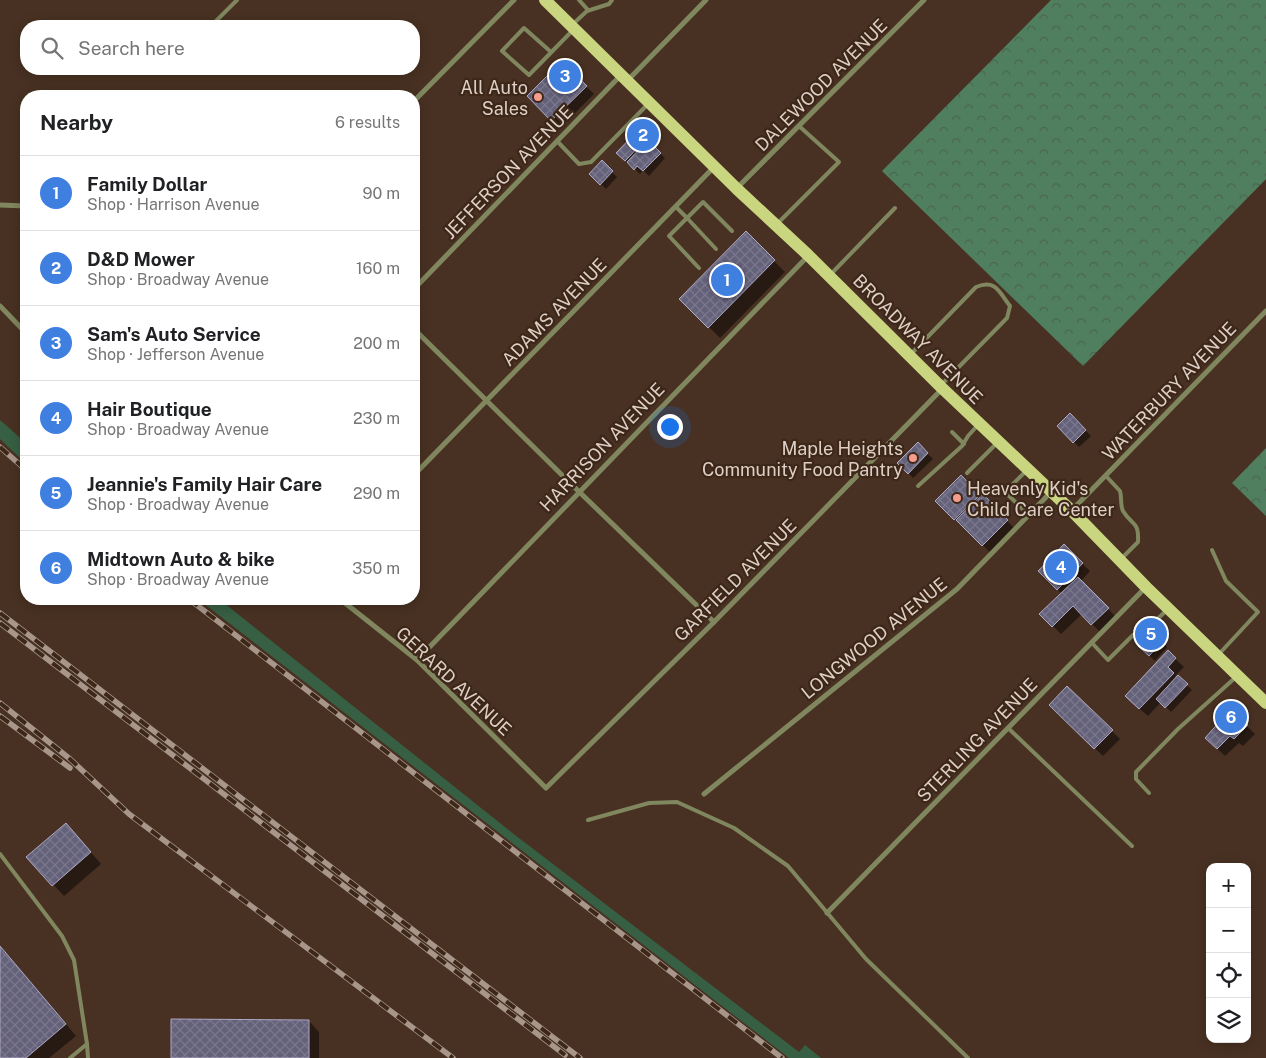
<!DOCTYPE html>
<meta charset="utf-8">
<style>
body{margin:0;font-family:"Public Sans",sans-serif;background:#f6f6f6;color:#202124}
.controls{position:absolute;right:15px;bottom:15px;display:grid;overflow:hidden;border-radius:10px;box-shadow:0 2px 12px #0003}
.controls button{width:45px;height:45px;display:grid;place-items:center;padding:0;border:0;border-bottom:1px solid #e0e0e0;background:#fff;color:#202124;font:25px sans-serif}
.you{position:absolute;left:669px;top:426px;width:18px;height:18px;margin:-12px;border:4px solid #fff;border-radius:50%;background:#1a73e8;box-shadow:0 0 0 8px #1a73e833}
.badge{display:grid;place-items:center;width:32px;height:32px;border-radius:50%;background:#ea580c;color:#fff;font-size:16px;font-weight:700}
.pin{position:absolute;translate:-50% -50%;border:2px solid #fff;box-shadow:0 1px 5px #0006}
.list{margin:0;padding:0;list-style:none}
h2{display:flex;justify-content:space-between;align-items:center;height:65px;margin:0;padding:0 20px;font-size:21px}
h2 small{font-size:16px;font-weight:400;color:#757577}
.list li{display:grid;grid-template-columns:32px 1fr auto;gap:15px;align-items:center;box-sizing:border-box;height:75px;padding:0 20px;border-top:1px solid #e0e0e0}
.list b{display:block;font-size:19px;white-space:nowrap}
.list p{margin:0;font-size:16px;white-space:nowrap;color:#757577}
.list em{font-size:16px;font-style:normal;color:#757577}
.icon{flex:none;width:28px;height:28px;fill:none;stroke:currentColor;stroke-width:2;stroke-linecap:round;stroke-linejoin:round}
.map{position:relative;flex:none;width:1266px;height:1058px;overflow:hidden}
.search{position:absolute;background:#fff;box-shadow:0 2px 12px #0003;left:20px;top:20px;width:400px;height:55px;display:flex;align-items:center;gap:12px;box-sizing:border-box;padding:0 18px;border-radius:20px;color:#757577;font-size:19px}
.panel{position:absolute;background:#fff;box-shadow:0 2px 12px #0003;left:20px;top:90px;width:400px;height:515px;border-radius:20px}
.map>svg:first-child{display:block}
.grass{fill:#375f44}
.forest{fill:url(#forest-crowns)}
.shadow{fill:#0007}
.building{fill:url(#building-cross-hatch);stroke:#ada9c6}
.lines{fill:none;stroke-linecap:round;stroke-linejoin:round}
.lane{stroke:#80875e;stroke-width:4}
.street{stroke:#80875e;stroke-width:5}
.primary{stroke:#c9d67f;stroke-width:12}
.rail-casing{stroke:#a8968b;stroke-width:5.5}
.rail{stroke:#3d2718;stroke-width:4;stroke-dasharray:11;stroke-linecap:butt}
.poi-dot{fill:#f49d8d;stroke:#3d2718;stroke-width:2}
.labels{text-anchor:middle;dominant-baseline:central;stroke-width:4.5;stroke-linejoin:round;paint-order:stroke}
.street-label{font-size:18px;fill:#decfc6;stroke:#3d2718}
.poi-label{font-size:18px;fill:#decfc6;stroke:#3d2718;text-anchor:end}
</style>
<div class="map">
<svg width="1266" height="1058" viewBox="0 0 1266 1058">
<defs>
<pattern id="forest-crowns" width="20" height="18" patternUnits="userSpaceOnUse" patternTransform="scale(1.25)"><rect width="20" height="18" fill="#507f5f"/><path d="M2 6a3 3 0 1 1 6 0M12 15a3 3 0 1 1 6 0" fill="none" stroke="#4b6551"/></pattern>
<pattern id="building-cross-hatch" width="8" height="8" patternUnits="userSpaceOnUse" patternTransform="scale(1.25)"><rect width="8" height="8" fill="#64617b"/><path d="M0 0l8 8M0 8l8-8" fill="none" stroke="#7a778c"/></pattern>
</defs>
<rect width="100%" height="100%" fill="#483122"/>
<!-- grass -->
<g class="grass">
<path d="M0,420l26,23v21l-26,-25z"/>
<path d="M198,599h21l296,236 284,217 6,-7 16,13h-32z"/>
</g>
<!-- forest -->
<g class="forest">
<path d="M1051,0h215v179l-183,187 -201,-195z"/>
<path d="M1266,448v68l-34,-33z"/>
</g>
<!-- shadow -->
<g class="shadow">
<path d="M562,63l32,31 -34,34 -31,-32z"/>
<path d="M640,130l13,12 -2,3 14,13 -16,18 -6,-6 -3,4 -22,-21z"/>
<path d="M602,162l15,15 -11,12 -15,-15z"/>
<path d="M746,233l39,39 -65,66 -39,-39z"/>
<path d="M1070,415l21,21 -12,11 -21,-21z"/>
<path d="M918,444l15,15 -20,19 -14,-15z"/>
<path d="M961,477l20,20 2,-1 32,33 -24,24 -55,-52z"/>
<path d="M1064,546l26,25 -9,10 35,36 -16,15 -18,-18 -21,20 -20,-20 21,-20 -22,-23z"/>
<path d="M1162,642l5,5 -12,14 -11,-10z"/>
<path d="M1168,652l16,15 -9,9 17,14 -21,22 -10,-10 -13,14 -14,-12z"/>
<path d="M1067,688l53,51 -17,17 -53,-51z"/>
<path d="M1231,711l24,23 -12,12 -4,-3 -14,13 -18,-18z"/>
<path d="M76,835l25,29 -37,32 -36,-39z"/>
<path d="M0,946l76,90 -27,22h-49z"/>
<path d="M309,1021l10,11v26h-147z"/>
</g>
<!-- building -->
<g class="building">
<path d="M562,61l25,25 -36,35 -24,-25z"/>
<path d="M640,128l9,8 -24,25 -9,-8z"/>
<path d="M648,140l13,13 -18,18 -6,-5 -3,4 -7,-8z"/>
<path d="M602,160l11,11 -13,14 -11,-11z"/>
<path d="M746,231l29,29 -67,68 -29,-29z"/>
<path d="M1070,413l16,17 -13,13 -16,-17z"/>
<path d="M918,442l10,11 -20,21 -11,-11z"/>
<path d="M961,475l19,20 -26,25 -19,-19z"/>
<path d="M983,494l25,26 -26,26 -26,-26z"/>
<path d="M1064,544l19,19 -26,27 -19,-19z"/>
<path d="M1078,577l31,31 -18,17 -18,-19 -21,21 -13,-13z"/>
<path d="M1151,631l12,10 -14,15 -11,-10z"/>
<path d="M1168,650l8,8 -8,9 6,6 -35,36 -14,-13z"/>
<path d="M1178,675l10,9 -23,24 -9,-9z"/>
<path d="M1067,686l46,44 -19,19 -45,-44z"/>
<path d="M1231,709l17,16 -14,14 -4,-3 -13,13 -12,-11z"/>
<path d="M66,823l25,29 -39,34 -26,-29z"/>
<path d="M0,946l66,78 -40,34h-26z"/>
<path d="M171,1019l138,1v38h-138z"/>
</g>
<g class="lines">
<!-- lane -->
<g class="lane">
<path d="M579,0l9,10"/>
<path d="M573,24l14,-13 22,-7 3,-4"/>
<path d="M211,26l26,-26"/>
<path d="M551,52l-27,-24 -22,23 27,24 44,-45"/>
<path d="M557,141l22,23 12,-2 57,-58"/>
<path d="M676,207l11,11 -18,18 30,32"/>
<path d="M778,223l61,-61 -40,-36"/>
<path d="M716,249l-29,-31 16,-16 29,29"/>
<path d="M831,274l64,-66"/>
<path d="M911,354l65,-67c20,-8 23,5 34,19l-3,12 -65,66"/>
<path d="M952,432l12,12"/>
<path d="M1026,471l-21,21 24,23"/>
<path d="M967,473l30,-30"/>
<path d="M1106,476l14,15c2,7 0,14 3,20 9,15 16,9 15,31l-17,17"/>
<path d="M918,486l44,-40 6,-10 9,-10"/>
<path d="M1212,550l14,31 32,31 -39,42"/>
<path d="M1092,643l16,17 25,-25 18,-10 16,-15"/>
<path d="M1008,728l124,118"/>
<path d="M1149,793l-13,-14v-7l42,-43 58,-52"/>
<path d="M588,820l61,-17 28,-1 57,26 54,38 78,93 102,99"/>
<path d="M0,854l62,82 12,24 13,84 -17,14"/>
<path d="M87,1044l1,14"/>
</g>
<!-- street -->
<g class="street">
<path d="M628,80l78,-80"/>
<path d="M414,101l100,-101"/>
<path d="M737,188l187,-188"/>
<path d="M0,205l26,1"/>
<path d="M414,289l207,-214"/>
<path d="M0,306l26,27"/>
<path d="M414,329l154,152 146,141"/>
<path d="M414,475l300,-308"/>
<path d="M1072,510l194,-199"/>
<path d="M340,599l77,61 129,128 168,-166 228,-233"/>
<path d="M417,660l391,-404"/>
<path d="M704,794l253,-205 94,-97"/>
<path d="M827,913l319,-326"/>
</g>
<!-- primary -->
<path class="primary" d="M545,0l192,189 71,66 134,133 130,123 74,76 120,116"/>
<!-- rail casing -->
<g class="rail-casing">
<g id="rail">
<path d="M0,447l26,23"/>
<path d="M189,599l593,459"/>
<path d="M0,613l580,445"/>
<path d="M0,623l565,432"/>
<path d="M0,703l70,56 59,55 324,244"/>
<path d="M0,716l70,52"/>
</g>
</g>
<!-- rail -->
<use href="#rail" class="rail"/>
</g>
<!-- markers -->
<g class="poi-dot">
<circle cx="538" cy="97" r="5"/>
<circle cx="913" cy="458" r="5"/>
<circle cx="957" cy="498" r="5"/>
</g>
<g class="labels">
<!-- street labels -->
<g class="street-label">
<text transform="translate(821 85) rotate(-45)">DALEWOOD AVENUE</text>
<text transform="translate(508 172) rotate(-46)">JEFFERSON AVENUE</text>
<text transform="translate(554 312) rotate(-46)">ADAMS AVENUE</text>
<text transform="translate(918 339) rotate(45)">BROADWAY AVENUE</text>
<text transform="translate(1169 391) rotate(-46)">WATERBURY AVENUE</text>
<text transform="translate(602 447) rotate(-46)">HARRISON AVENUE</text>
<text transform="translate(735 580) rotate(-45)">GARFIELD AVENUE</text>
<text transform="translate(874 638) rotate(-39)">LONGWOOD AVENUE</text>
<text transform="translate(454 681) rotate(43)">GERARD AVENUE</text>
<text transform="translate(977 740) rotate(-46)">STERLING AVENUE</text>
</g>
<!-- poi labels -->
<g class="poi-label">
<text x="528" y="87">All Auto<tspan x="528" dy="21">Sales</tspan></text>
<text x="903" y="448">Maple Heights<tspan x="903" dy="21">Community Food Pantry</tspan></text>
<text x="967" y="488" text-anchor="start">Heavenly Kid's<tspan x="967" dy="21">Child Care Center</tspan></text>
</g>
</g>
</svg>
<div class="controls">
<button>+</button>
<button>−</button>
<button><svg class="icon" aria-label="locate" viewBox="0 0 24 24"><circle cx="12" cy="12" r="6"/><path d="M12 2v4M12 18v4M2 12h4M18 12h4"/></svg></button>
<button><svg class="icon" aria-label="layers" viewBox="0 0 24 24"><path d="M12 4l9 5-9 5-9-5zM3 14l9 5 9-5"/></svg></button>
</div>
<div class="you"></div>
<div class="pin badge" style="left:727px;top:280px;background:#3f7fe0">1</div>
<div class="pin badge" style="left:643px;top:135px;background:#3f7fe0">2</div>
<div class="pin badge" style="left:565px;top:76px;background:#3f7fe0">3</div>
<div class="pin badge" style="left:1061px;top:567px;background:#3f7fe0">4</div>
<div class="pin badge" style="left:1151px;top:634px;background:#3f7fe0">5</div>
<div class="pin badge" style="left:1231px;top:717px;background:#3f7fe0">6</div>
<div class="search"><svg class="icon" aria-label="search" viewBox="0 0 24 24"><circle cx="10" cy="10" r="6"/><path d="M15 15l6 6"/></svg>Search here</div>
<section class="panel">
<h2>Nearby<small>6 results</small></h2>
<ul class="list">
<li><span class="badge" style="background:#3f7fe0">1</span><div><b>Family Dollar</b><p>Shop · Harrison Avenue</p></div><em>90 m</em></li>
<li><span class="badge" style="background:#3f7fe0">2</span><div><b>D&amp;D Mower</b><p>Shop · Broadway Avenue</p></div><em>160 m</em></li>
<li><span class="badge" style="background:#3f7fe0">3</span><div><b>Sam's Auto Service</b><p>Shop · Jefferson Avenue</p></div><em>200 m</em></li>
<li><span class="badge" style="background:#3f7fe0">4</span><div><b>Hair Boutique</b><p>Shop · Broadway Avenue</p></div><em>230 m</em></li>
<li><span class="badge" style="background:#3f7fe0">5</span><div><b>Jeannie's Family Hair Care</b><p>Shop · Broadway Avenue</p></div><em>290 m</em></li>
<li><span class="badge" style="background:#3f7fe0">6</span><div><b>Midtown Auto &amp; bike</b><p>Shop · Broadway Avenue</p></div><em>350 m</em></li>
</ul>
</section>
</div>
